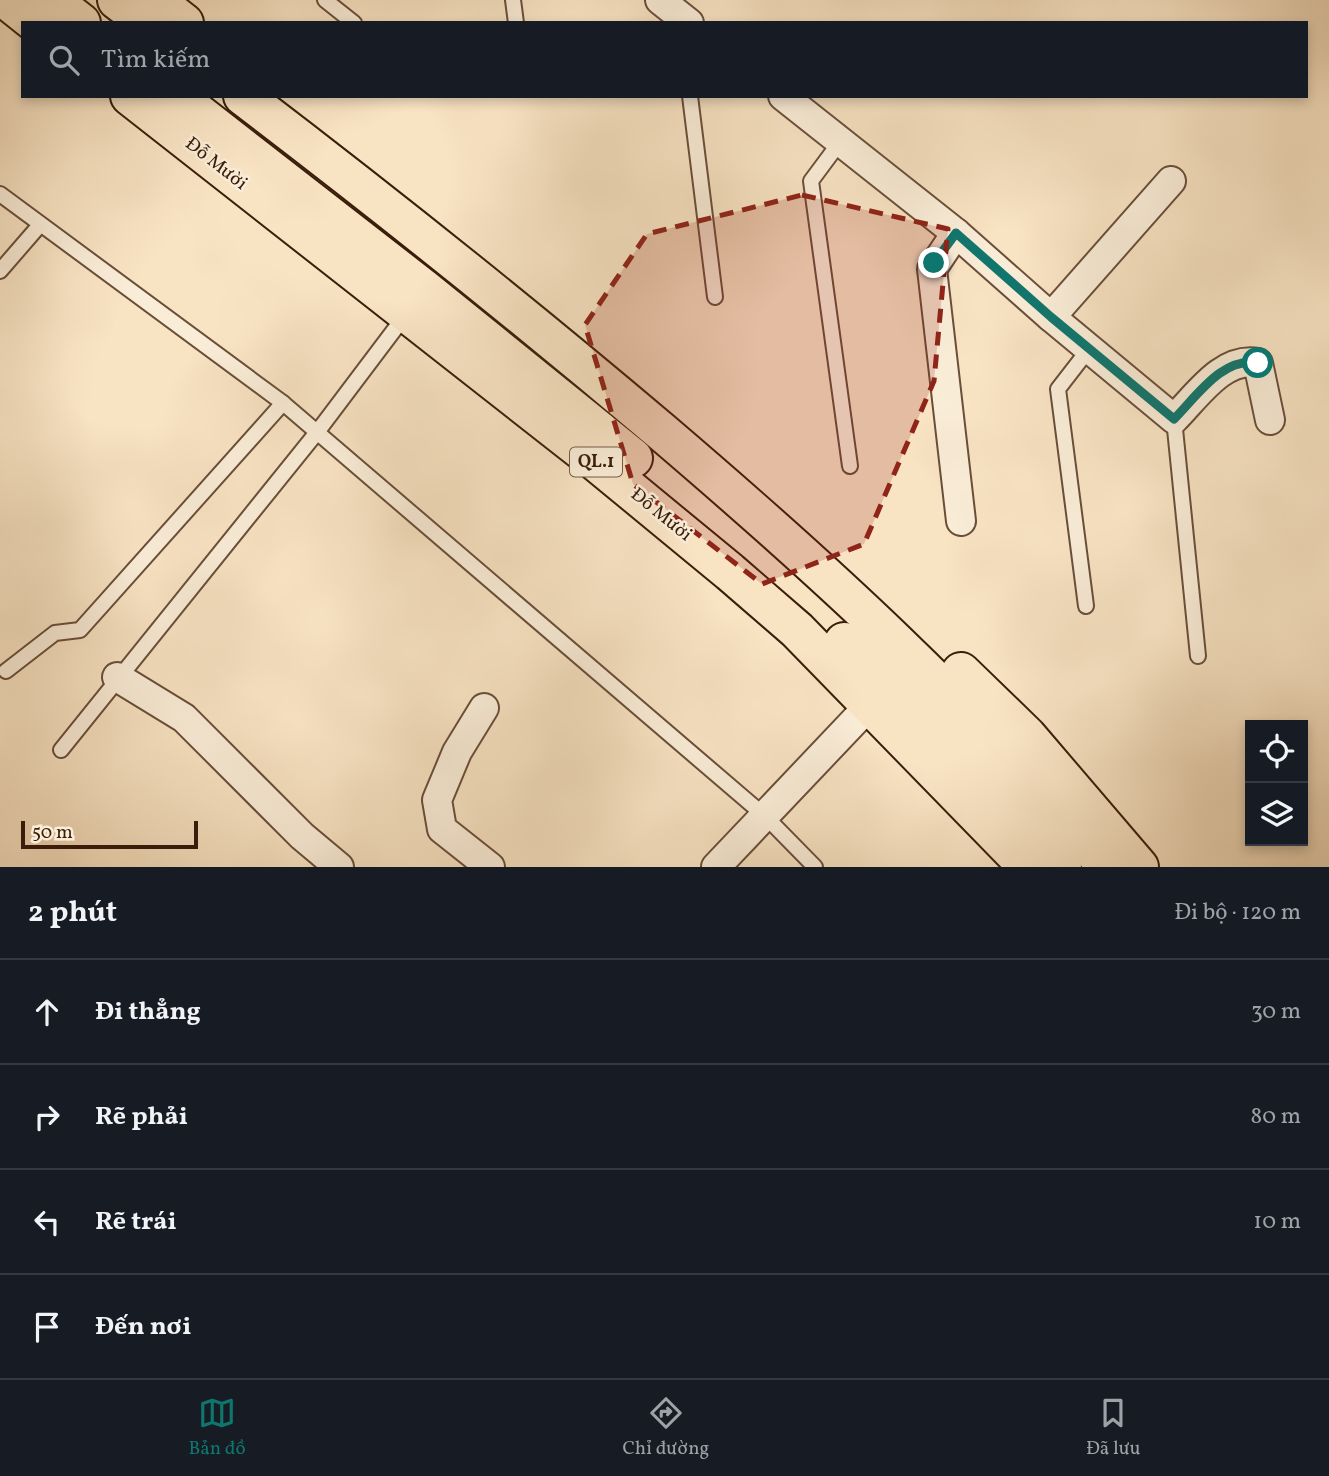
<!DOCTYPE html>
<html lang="vi">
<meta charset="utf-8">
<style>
body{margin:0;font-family:Vollkorn,serif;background:#20242c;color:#f1f3f6}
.controls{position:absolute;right:21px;bottom:21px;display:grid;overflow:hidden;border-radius:0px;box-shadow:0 4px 10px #0003}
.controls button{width:63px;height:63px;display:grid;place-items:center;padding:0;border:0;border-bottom:2px solid #363941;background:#171b24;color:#f1f3f6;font:35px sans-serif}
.scale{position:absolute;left:21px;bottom:18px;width:177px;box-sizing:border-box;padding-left:7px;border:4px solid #3a1d0b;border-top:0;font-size:19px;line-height:24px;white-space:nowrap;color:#3a1d0b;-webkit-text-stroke:5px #faedd8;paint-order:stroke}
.stop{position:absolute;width:21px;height:21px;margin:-16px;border:5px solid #0f766e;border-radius:50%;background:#fff}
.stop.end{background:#0f766e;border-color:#fff;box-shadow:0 2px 7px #0008}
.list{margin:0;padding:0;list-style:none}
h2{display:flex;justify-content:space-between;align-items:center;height:91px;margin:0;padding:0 28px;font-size:30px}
h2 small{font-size:23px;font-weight:400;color:#9ea1a6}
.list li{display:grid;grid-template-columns:46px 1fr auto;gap:21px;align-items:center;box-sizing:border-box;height:105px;padding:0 28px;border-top:2px solid #363941}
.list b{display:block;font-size:26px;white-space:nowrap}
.list em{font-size:23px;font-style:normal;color:#9ea1a6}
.icon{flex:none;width:38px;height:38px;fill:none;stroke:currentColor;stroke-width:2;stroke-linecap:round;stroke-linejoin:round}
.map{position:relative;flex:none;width:1329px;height:867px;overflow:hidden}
.search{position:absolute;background:#171b24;box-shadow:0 4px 10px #0003;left:21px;right:21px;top:21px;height:77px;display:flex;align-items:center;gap:18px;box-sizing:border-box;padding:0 24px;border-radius:0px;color:#9ea1a6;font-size:26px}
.sheet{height:511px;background:#171b24}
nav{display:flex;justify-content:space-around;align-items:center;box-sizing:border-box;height:98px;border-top:2px solid #363941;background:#171b24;font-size:19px;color:#9ea1a6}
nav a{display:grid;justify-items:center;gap:4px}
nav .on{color:#0f766e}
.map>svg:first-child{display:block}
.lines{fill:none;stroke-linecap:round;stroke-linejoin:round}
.lane-casing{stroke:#6a4e39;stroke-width:18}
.street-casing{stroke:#6a4e39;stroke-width:32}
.highway-casing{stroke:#3a1d0b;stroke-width:42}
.lane{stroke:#faedd8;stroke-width:14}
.street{stroke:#faedd8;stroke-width:28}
.highway{stroke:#f8e3c3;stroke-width:38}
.route{stroke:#0f766e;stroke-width:9}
.marked{fill:#8f2418;fill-opacity:0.2;stroke:#8f2418;stroke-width:5;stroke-dasharray:14 9;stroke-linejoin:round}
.labels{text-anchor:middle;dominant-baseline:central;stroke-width:5;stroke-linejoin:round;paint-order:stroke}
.shield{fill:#faedd8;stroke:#745b48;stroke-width:2}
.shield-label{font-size:18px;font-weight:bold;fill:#3a1d0b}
.street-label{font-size:19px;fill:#3a1d0b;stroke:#faedd8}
</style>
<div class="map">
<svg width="1329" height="867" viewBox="0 0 1329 867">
<rect width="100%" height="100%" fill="#f8e3c3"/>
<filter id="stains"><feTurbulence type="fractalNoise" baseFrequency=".00286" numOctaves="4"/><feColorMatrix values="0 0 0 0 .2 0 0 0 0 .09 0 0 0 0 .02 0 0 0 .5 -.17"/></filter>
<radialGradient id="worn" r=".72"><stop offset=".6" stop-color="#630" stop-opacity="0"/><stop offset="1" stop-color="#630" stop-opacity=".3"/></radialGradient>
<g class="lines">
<!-- lane casing -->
<g class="lane-casing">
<g id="lane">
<path d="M325,0l29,23"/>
<path d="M513,0l3,23"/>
<path d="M690,96l25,201"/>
<path d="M840,142l-29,39 39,285"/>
<path d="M0,194l283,209 483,414 49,50"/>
<path d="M0,271l39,-45"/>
<path d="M1174,419l24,237"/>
<path d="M1086,606l-28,-217 31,-40"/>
<path d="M6,671l49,-38 25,-3 203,-227"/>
<path d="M61,750l257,-319 89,-118"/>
</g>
</g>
<!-- street casing -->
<g class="street-casing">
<g id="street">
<path d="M660,0l29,23"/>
<path d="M783,96l173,137 95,84 123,102c23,-23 49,-63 84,-56l12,57"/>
<path d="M956,233l-24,36 29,252"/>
<path d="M1051,317l120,-136"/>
<path d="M117,677l67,41 118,118 37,31"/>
<path d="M484,708l-27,44 -20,48 5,29 48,38"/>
<path d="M716,867l167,-176"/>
</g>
</g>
<!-- highway casing -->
<g class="highway-casing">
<g id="highway">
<path d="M7,0l29,23"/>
<path d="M52,0l29,23"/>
<path d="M117,0l30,23"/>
<path d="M155,0l29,23"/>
<path d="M130,96l464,364 136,112 67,58 231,237"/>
<path d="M176,96l248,193 209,169"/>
<path d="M243,96c143,109 282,220 419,336 157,134 313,276 445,435"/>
<path d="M844,642l143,141 75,84"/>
<path d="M961,672l66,64 112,131"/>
</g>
</g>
<!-- lane -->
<use href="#lane" class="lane"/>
<!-- street -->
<use href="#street" class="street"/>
<!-- highway -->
<use href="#highway" class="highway"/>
</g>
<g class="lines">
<!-- route -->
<path class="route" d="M934,263l22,-30 95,84 123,102c23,-23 49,-63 84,-56"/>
</g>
<!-- marked area -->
<path class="marked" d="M802,195l146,34 -14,152 -70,163 -102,40 -129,-100 -48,-159 62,-91z"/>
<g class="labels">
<!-- shield labels -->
<rect class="shield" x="570" y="447.5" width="52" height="29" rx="5"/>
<g class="shield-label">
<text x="596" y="462">QL.1</text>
</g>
<!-- street labels -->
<g class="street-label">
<text transform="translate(216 164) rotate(38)">Đỗ Mười</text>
<text transform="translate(661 515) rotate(39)">Đỗ Mười</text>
</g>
</g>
<rect width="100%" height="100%" filter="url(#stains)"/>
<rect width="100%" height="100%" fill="url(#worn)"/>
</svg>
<div class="controls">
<button><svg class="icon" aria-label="locate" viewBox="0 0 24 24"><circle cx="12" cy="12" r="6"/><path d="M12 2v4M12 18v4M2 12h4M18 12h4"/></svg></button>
<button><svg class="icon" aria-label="layers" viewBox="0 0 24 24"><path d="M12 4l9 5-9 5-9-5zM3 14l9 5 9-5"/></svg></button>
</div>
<div class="scale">50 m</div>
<div class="stop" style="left:1258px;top:363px"></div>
<div class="stop end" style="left:934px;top:263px"></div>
<div class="search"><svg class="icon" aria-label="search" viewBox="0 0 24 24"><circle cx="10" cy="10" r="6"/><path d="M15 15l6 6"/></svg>Tìm kiếm</div>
</div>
<section class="sheet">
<h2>2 phút<small>Đi bộ · 120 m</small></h2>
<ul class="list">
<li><svg class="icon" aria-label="ahead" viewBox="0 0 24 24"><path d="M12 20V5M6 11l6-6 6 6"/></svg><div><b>Đi thẳng</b></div><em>30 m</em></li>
<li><svg class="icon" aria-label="right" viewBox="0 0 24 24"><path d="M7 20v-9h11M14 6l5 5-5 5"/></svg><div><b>Rẽ phải</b></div><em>80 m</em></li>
<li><svg class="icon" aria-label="left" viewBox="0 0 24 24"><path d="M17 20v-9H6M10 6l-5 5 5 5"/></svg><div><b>Rẽ trái</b></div><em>10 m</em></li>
<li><svg class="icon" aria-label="arrive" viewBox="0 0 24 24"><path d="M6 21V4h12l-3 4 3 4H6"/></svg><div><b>Đến nơi</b></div></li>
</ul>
</section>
<nav>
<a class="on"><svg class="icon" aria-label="map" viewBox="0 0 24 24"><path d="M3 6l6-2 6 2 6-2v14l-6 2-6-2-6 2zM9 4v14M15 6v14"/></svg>Bản đồ</a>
<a><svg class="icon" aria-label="directions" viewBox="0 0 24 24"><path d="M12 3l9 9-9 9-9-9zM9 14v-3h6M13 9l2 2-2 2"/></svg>Chỉ đường</a>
<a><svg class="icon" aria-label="saved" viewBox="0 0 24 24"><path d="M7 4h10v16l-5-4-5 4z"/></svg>Đã lưu</a>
</nav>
